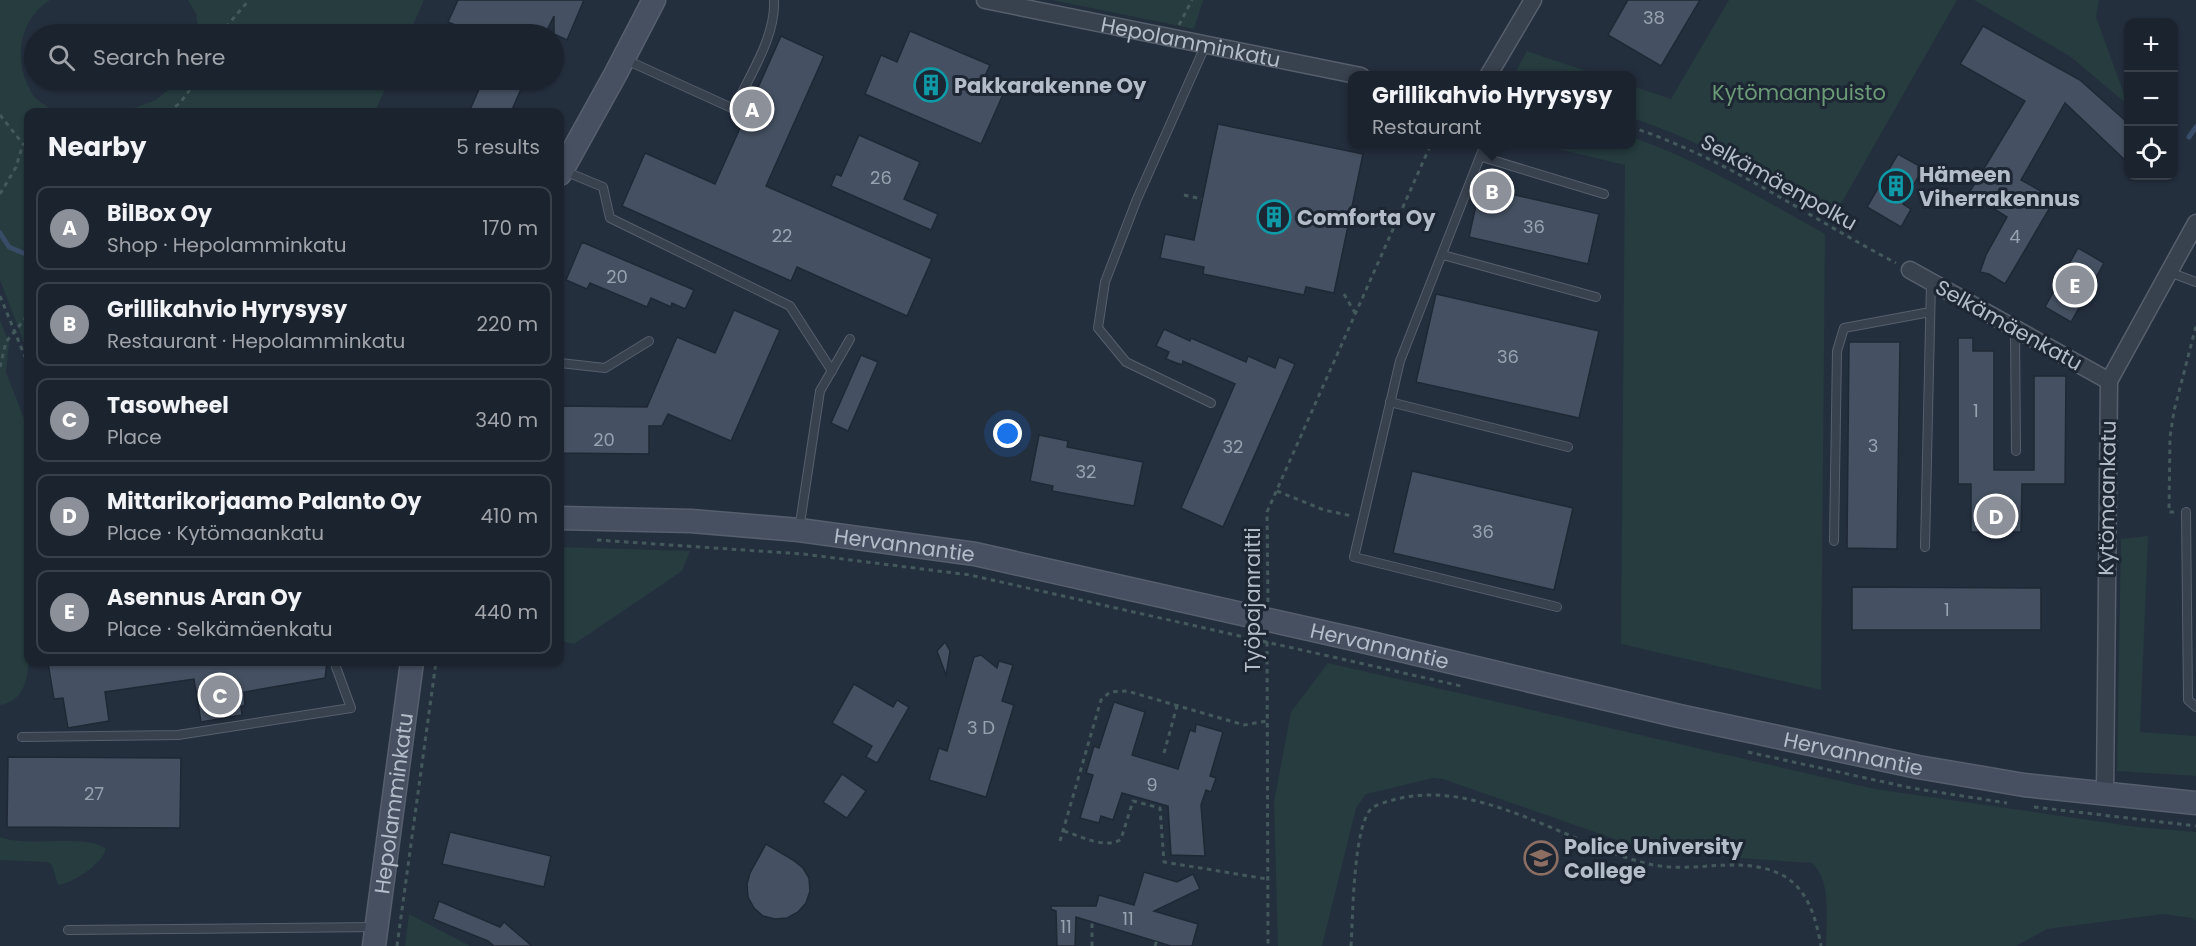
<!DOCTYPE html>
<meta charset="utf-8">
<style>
body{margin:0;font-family:Poppins,sans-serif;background:#282f3a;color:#f1f3f6}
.controls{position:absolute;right:18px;top:18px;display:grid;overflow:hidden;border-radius:12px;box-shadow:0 2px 4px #0004}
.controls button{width:54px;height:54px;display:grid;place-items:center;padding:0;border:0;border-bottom:2px solid #39404a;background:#1b232e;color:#f1f3f6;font:30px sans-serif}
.you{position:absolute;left:1008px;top:434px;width:21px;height:21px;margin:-15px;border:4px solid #fff;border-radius:50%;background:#1a73e8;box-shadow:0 0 0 9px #1a73e833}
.badge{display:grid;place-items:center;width:39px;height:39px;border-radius:50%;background:#8c9099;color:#fff;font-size:20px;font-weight:700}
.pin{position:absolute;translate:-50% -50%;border:3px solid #fff;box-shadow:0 2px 6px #0006}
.popup{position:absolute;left:1348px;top:71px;width:288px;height:78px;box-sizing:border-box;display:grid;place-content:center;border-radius:12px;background:#1b232e;filter:drop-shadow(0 2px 4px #0005);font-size:20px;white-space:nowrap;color:#a0a4aa}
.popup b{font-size:22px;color:#f1f3f6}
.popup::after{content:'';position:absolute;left:50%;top:100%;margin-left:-12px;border:12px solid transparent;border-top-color:#1b232e}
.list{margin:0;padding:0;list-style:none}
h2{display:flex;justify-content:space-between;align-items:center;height:78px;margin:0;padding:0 24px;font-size:26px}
h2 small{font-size:20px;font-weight:400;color:#a0a4aa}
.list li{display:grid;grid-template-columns:39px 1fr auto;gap:18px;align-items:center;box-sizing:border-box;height:84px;margin:0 12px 12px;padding:0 12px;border:2px solid #39404a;border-radius:12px}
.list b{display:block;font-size:22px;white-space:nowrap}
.list p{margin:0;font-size:20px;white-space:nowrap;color:#a0a4aa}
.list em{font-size:20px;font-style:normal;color:#a0a4aa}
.icon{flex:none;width:33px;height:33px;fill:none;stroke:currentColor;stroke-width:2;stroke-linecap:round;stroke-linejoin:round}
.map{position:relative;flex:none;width:2196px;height:946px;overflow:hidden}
.search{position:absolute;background:#1b232e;box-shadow:0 2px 4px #0004;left:24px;top:24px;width:540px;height:66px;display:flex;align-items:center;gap:15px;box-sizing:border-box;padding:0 21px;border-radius:33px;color:#a0a4aa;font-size:22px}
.panel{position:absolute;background:#1b232e;box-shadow:0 2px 4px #0004;left:24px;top:108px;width:540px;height:558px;border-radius:12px}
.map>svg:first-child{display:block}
.green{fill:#263c3f}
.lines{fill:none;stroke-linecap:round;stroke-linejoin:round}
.stream{stroke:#394c67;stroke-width:5}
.building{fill:#455162;stroke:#1f2835;stroke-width:1.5}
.lane-casing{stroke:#565f6c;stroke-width:10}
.street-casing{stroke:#565f6c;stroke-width:19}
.secondary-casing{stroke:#565f6c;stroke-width:25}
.path{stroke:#44595c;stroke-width:3;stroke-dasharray:4.5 4.5;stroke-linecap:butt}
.lane{stroke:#38414e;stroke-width:8}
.street{stroke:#38414e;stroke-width:16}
.secondary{stroke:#465061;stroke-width:22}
.labels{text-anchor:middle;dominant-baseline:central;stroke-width:6;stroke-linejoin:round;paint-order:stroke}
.number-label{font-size:18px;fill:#98a1af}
.street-label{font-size:21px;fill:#b4bcc9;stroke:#1d2633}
.poi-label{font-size:21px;font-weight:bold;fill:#b4bcc9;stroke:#1d2633;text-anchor:start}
.park-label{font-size:21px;fill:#6b9a76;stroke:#1d2633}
</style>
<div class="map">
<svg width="2196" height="946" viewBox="0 0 2196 946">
<rect width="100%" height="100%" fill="#242f3e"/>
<!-- green -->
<g class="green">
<path d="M0,0h50c-33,21 -37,64 -17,95 5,7 16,12 22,17h-27v241l-28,-73z"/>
<path d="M188,0h236l-15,34h-210l-3,-20z"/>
<path d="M1052,0h151l-9,29z"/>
<path d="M1729,0h228l-123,216c-66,-36 -131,-75 -202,-98v-32l39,13z"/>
<path d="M1974,0h125l-3,17 32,88 -57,-48z"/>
<path d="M1527,51l5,2 67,22h-85z"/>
<path d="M179,80h210l-14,32h-252l33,-12z"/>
<path d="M1632,137c68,24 130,62 193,97l-4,456 -200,-46 4,-479 -84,-20 90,-1z"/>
<path d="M0,320l9,23 -3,29 22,57 1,233c-3,21 -5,38 -29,43z"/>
<path d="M2148,536l-8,196 56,4v40l-79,-5 4,-232z"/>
<path d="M560,547l130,4 -8,20 -108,73 -14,-3z"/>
<path d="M1328,663l547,126 262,38 59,5v89l-4,-3 -29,-4 -116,15 -31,17h-190c0,-25 6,-65 -14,-83l-160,-11 -209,-73 -10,-1 -67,16 -10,14 -34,138h-44l-4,-144 17,-90z"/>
<path d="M0,837c26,11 87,-4 106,12 -4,15 -33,34 -48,36l-6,-20 -5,-3 -47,-2z"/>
<path d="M409,914l61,32h-65z"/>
</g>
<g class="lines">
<!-- stream -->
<g class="stream">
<path d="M2189,137l7,-10"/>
<path d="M0,233l9,14 19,8"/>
</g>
</g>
<!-- building -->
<g class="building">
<path d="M458,0h126l-17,40 -13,-6v-18l-9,18h-67l-30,-12z"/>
<path d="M1628,0h72l-39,66 -53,-31z"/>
<path d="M1983,26l97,54 48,43v40l-63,-60 -44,77 34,19 -50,85 -16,-10 -9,-2 6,-17 21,-38 -38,-24 56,-92 -65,-37z"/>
<path d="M910,31l80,34 -7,15 22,10 -24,54 -116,-50 16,-39 16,7z"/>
<path d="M781,36l43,20 -58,130 166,73 -25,57 -110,-49 -6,14 -169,-75 23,-53 70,31z"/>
<path d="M483,80h42l-14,32h-42z"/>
<path d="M1218,124l145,30 -29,139 -28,-6 -2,8 -101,-21 1,-7 -44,-9 5,-24 29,6z"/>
<path d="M859,135l61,27 -16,37 34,15 -7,16 -100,-44 5,-12 5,2z"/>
<path d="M1898,154l25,14 -20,36 8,5 -10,18 -34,-20z"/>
<path d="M1480,187l119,27 -11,50 -119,-27z"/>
<path d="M582,242l112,48 -9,19 -13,-6 -1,4 -20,-9 -4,9 -57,-24 -3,6 -21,-9z"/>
<path d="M2078,248l26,15 -33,59 -26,-15z"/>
<path d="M1436,294l163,37 -20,87 -163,-36z"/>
<path d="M734,310l46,20 -49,111 -63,-27 -6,12h-13v28l-89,-1v-47l87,1 30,-70 38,16z"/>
<path d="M1164,329l26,12 1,-3 55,24 2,-6 27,12 4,-11 16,7 -72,163 -42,-19 54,-124 -52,-23 -1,4 -16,-6 3,-7 -13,-6z"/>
<path d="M1958,338h15v13h21v119h40v-94h32l-1,108h-43l-1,48h-50v-48h-13z"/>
<path d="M1849,342h51l-3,207 -50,-1z"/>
<path d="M861,355l17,7 -30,69 -17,-8z"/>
<path d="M1039,435l29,6 -1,6 76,15 -9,44 -82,-15 1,-5 -23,-5z"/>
<path d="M1412,471l161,37 -19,82 -161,-37z"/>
<path d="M1852,587l189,1v42h-189z"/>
<path d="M945,642l5,9 -4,24 -9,-24z"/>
<path d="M981,655l16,13 2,-7 14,4 -11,36 12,4 -28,92 -57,-17 10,-32 8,3 27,-94z"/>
<path d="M58,662h269l-2,16 -81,14 1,13 -4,2 1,8 -41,7 -7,-43 -89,13 4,29 -41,7 -5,-30 -9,1 -6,-36z"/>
<path d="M854,684l39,23 4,-7 12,7 -32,56 -11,-6 6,-11 -40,-23z"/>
<path d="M1114,702l31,10 -13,43 46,14 12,-39 5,2 1,-8 27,8 -13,44 6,2 -5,14 -5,-2 -5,15 4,51 -34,-1 -3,-49 -46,-13 -9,27 -12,-4 -2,7 -19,-5 13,-43 -7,-2 8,-27 5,2z"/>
<path d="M8,757l173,1 -1,70 -173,-1z"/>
<path d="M842,774l24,17 -19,27 -24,-16z"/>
<path d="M450,832l101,24 -7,31 -102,-23z"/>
<path d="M766,844l27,16 10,8 6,10 1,13 -4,12 -8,9 -11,6 -12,1 -12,-3 -9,-8 -6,-11 -1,-13 3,-11z"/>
<path d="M1144,872l33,10 16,-8 7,15 -46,22 44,13 -6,22h-21l-95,-29 -1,29h-18l-1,-35 -5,-2v-3h45l3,-11 35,10z"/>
<path d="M439,901l61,26 4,-5 28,24h-38l-6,-5 -55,-22z"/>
</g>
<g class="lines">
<!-- lane casing -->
<g class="lane-casing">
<g id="lane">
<path d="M1206,44l-69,155 -32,83 -7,46 28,34 85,41"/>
<path d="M624,59l110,50c15,-33 42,-72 40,-109"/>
<path d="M1485,144l-85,217 -46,196 203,50"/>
<path d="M1482,157l122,37"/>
<path d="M562,170l41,17 7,31 180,88 42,65"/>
<path d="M1443,255l153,42"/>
<path d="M2169,272l27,10"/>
<path d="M2015,328l1,123"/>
<path d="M560,363l45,5 44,-27"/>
<path d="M1390,402l178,45"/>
<path d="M2186,512l2,188 8,7"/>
<path d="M799,530l21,-139 30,-52"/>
<path d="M1834,541l3,-190 7,-23 86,-16"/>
<path d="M1925,547l6,-265"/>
<path d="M22,737l156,-2 173,-27 -15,-41 1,-5"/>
<path d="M68,930l308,-3"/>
</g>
</g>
<!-- street casing -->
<g class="street-casing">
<g id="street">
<path id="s1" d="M985,0l376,76"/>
<path d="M1488,76l45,-76"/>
<path d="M1910,270l199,111"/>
<path d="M2105,795l4,-414 87,-158"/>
</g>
</g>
<!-- secondary casing -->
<g class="secondary-casing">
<g id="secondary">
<path d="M560,174l55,-99 39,-75"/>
<path id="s2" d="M560,518l131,3 108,9 176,24 383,86 321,76 239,51 106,18 172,18"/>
<path id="s3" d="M374,946l38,-284"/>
</g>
</g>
<!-- path -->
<g class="path">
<path d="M1179,25l13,-25"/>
<path d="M220,34l29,-34"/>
<path d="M168,112l12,-9 17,-23"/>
<path d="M0,115l23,29 5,1"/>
<path d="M1631,127c95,31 177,90 265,136"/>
<path d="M0,194l16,-27 7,-23"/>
<path d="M1184,195l18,4"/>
<path d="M1344,294l11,19"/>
<path d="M0,296l28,68"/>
<path d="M0,367l6,-25 22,-27"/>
<path d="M1277,491l47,19 28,6"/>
<path d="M2174,512h-5l1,-75 4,-26 22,-85"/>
<path d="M597,540l206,14 167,21 491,111"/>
<path d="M1268,602l-1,-90 164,-368"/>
<path d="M1267,642l1,304"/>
<path d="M1748,752l163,36 96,15"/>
<path d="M1164,753l13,-47"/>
<path d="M2034,807l162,19"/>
<path d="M1064,831c16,5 43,19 57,8l12,-38 27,7 4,54 103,17"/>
<path d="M1060,841l41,-141 9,-8 17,-1 117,34 23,-4"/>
<path d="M397,946l39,-284"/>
<path d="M1092,946v-24"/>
<path d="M1155,946l2,-6"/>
<path d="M1351,946c2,-27 2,-122 21,-138 5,-4 14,-6 21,-8 85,-24 175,45 256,64 44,11 93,-11 135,12 25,15 32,43 37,70"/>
</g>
<!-- lane -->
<use href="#lane" class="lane"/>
<!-- street -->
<use href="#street" class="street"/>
<!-- secondary -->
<use href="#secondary" class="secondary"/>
</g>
<!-- icons -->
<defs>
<g id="building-ring" transform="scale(1.725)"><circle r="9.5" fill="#1d2633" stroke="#0f9aa8" stroke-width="1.5"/><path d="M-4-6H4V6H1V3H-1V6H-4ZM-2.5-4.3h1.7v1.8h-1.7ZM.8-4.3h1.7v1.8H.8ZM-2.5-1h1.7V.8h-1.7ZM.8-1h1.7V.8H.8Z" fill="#0f9aa8"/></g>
<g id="university-ring" transform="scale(1.725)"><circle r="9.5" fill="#1d2633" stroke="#8d6e63" stroke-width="1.5"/><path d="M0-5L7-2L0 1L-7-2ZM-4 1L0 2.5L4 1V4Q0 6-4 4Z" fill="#8d6e63"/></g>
</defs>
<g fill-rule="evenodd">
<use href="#building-ring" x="931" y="85"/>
<use href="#building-ring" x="1896" y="186"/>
<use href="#building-ring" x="1274" y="217"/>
<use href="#university-ring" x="1541" y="858"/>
</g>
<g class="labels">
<!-- number labels -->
<g class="number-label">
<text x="1654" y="17">38</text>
<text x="881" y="177">26</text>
<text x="1534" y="226">36</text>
<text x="782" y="235">22</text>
<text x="2015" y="236">4</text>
<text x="617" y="276">20</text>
<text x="1508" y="356">36</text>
<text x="1976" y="410">1</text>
<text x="604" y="439">20</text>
<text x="1873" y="445">3</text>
<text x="1233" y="446">32</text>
<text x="1086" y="471">32</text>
<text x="1483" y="531">36</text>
<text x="1947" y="609">1</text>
<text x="981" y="727">3 D</text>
<text x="1152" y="784">9</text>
<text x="94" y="793">27</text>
<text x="1128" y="918">11</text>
<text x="1066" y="926">11</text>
</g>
<!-- street labels -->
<g class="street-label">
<text stroke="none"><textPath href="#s1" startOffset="210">Hepolamminkatu</textPath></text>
<text transform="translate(1779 182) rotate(29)">Selkämäenpolku</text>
<text transform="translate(2009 325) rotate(29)">Selkämäenkatu</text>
<text transform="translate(2107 498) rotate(-89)">Kytömaankatu</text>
<text stroke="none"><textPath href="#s2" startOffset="346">Hervannantie</textPath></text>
<text transform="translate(1252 600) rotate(-90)">Työpajanraitti</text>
<text stroke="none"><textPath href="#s2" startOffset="832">Hervannantie</textPath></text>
<text stroke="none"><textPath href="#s2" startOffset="1318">Hervannantie</textPath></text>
<text stroke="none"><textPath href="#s3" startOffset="144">Hepolamminkatu</textPath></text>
</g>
<!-- poi labels -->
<g class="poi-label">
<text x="954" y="85">Pakkarakenne Oy</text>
<text x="1919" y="174">Hämeen<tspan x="1919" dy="24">Viherrakennus</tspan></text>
<text x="1297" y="217">Comforta Oy</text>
<text x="1564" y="846">Police University<tspan x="1564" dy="24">College</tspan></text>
</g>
<!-- park labels -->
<g class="park-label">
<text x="1799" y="92">Kytömaanpuisto</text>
</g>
</g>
</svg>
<div class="controls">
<button>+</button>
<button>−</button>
<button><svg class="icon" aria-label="locate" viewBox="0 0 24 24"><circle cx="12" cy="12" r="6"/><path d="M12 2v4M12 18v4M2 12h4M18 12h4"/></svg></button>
</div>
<div class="you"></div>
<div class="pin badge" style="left:752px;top:109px">A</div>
<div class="pin badge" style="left:1492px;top:191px">B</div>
<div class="popup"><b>Grillikahvio Hyrysysy</b>Restaurant</div>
<div class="pin badge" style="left:220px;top:695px">C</div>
<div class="pin badge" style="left:1996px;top:516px">D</div>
<div class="pin badge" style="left:2075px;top:285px">E</div>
<div class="search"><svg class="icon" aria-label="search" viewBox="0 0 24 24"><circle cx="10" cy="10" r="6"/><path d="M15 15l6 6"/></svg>Search here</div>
<section class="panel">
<h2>Nearby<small>5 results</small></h2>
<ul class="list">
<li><span class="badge">A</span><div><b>BilBox Oy</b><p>Shop · Hepolamminkatu</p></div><em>170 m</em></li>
<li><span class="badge">B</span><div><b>Grillikahvio Hyrysysy</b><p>Restaurant · Hepolamminkatu</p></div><em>220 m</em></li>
<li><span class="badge">C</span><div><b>Tasowheel</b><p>Place</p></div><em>340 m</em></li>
<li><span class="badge">D</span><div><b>Mittarikorjaamo Palanto Oy</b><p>Place · Kytömaankatu</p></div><em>410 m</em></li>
<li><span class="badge">E</span><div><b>Asennus Aran Oy</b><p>Place · Selkämäenkatu</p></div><em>440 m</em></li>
</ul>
</section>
</div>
